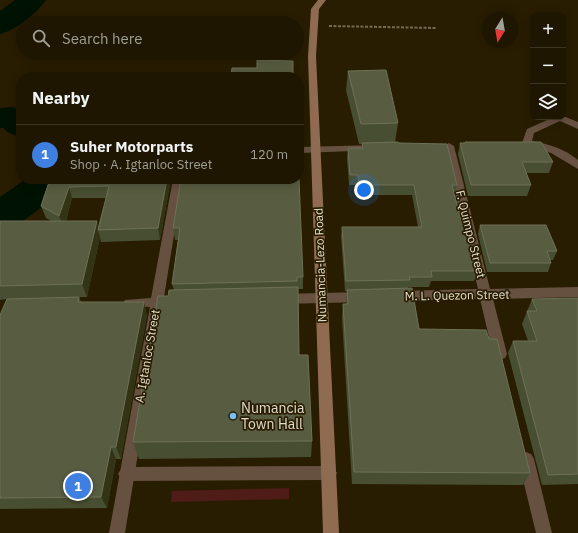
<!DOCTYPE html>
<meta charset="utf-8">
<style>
body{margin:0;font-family:"IBM Plex Sans",sans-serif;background:#2b230f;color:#f1f3f6}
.controls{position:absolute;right:12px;top:12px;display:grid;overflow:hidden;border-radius:8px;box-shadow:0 2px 10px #0003}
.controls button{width:36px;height:36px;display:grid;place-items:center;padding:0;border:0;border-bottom:1px solid #3c3522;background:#1e1600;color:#f1f3f6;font:20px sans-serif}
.compass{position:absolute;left:482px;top:12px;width:36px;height:36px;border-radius:50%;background:#1e1600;box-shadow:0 2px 10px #0003;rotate:191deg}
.you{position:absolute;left:364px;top:190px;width:14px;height:14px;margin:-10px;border:3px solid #fff;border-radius:50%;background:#1a73e8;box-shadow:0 0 0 6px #1a73e833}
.badge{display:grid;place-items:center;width:26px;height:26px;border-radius:50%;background:#79bff8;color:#fff;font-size:13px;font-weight:700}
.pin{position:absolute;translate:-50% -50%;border:2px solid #fff;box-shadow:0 1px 4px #0006}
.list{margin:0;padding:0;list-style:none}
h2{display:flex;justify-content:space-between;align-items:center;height:52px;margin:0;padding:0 16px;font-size:17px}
h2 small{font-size:13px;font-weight:400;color:#a19f99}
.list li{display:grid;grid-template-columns:26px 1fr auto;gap:12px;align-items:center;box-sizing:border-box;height:60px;padding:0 16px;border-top:1px solid #3c3522}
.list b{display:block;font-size:15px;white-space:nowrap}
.list p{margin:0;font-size:13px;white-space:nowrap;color:#a19f99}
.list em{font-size:13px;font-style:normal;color:#a19f99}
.icon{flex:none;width:22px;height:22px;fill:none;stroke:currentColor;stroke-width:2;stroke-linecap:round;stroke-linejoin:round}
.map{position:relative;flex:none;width:578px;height:533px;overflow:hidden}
.search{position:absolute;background:#1e1600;box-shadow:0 2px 10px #0003;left:16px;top:16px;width:288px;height:44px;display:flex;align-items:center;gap:10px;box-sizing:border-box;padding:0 14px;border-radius:22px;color:#a19f99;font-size:15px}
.panel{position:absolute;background:#1e1600;box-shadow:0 2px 10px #0003;left:16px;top:72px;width:288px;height:112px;border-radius:16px}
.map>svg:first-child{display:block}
.green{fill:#4f1c18}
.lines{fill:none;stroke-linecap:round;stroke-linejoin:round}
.river{fill:#001202;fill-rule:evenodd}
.path{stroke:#746b53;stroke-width:2;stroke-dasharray:3 1.5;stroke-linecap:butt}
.lane{fill:#665040;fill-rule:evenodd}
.street{fill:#665040;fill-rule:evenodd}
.secondary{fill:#8f6c51;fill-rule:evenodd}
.wall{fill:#474e31;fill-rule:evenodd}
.shaded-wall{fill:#333416}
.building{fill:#585d41;stroke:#6e7157}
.poi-dot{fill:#79bff8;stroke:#281d00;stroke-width:1.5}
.labels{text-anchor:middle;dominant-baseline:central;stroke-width:3.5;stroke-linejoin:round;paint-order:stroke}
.street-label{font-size:12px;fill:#e4ddcc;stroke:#281d00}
.near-poi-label{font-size:14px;fill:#e4ddcc;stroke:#281d00;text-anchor:start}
</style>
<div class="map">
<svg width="578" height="533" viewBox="0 0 578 533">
<rect width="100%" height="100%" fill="#281d00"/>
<!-- green -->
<path class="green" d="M289,488v11l-118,3 1,-11z"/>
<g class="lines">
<!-- river -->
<g class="river">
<path d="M15,0h31c-10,14 -30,30 -46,34v-23z"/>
<path d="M12,107l9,2v28l-12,-4 -6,-5h-3v-20z"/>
<path d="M26,179h39c-15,23 -38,44 -65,52v-34z"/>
</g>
<!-- path -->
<path class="path" d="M329,26l108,2"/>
<!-- lane -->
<path class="lane" d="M329,466l5,2 3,5 -3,5 -5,2 -203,1 -5,-2 -3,-5 3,-5 5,-2z"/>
<!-- street -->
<g class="street">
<path d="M563,116l15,6v7l-18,-8 -26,12 -2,8c17,3 33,8 46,19v9l-27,-16 -28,-8 -1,-2 5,-14 27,-12z"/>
<path d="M449,143l5,3 36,143 88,-2v10l-85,2 14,55 -2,4 -5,2 -5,-2 -2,-4 -13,-55 -83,2 -4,-2 -2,-3 2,-3 4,-2 81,-2 -34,-143z"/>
<path d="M377,145l4,1 1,2 -1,2 -82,3v-6z"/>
<path d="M173,179h10l-19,118 13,2 2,3 -2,3 -15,2 -37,226h-16l41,-226 -25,-1 -2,-3 2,-3 26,-2z"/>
<path d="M363,292l4,2 2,3 -2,3 -4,2 -82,2 -4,-2 -2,-3 2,-3 4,-2z"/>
<path d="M526,452l5,2 3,5 18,74h-16l-18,-74 3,-5z"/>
</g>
<!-- secondary -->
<path class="secondary" d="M318,0h8l-7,9 -3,47 23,477h-16l-15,-477 3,-47z"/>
</g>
<!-- wall -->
<g class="wall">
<path d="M348,71l50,52 -3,19 4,1 58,42 -2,9 7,30 16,47 -4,10h-43l-2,6h-21v1l11,41 70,10 41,134 -7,12 -171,-1 -10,-166 1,-14h3l1,-13h-2l-4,-54 1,-10h76l-6,-32h-54l-1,-10h-8l-2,-27 1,-10h13l1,-4h-3l-13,-54z"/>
<path d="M299,101l4,28v12h-4z"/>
<path d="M465,142l88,20 -4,11h-23l5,12 -4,11h-59l-10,-42 2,-11h5z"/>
<path d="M50,179h121l-11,61 -59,2 -1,-5 -13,60h-8l2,5 66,13 -26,144h-5l-9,49 -107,1v-194l7,-16 -7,1v-79h52l-6,-3 -5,-12zM72,198h34l-8,29 -32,-6z"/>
<path d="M181,179l122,98v12h-5l1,66 13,86 -1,16 -172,2 -6,-17 35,-146 6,-6 -2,-6 6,-44h-3l-2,-12z"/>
<path d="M480,225l77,26 -4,9h-3l1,3 -3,9h-61l-9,-38z"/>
<path d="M578,298v186l-36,1 -34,-132 5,-12h15l-6,-17 10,-25z"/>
</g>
<!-- shaded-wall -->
<g class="shaded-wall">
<path d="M167,179h4l-11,61 -2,-12z"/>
<path d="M69,187l3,11 -8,30 -5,-12z"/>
<path d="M97,221l2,9h-1l2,7 -13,60 -5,-13z"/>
<path d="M144,302l3,13 -26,144 -5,-12z"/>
<path d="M111,447l5,12 -9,49 -6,-11z"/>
</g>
<!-- building -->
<g class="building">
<path d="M257,60l36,1v16h-62l1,-9h25z"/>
<path d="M386,70l12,53 -37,1 -13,-53z"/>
<path d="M299,101h1l3,28 -4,1z"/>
<path d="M398,142l1,1 48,1 10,41h-5l10,39h4l12,47h-47l1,6h-23l1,3 -64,1 -4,-54h80l-8,-42h-55l-1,-10h-8l-2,-27h15l-1,-5z"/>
<path d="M465,142h76l12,20h-31l9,23h-60l-11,-42h5z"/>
<path d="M50,179h117l-9,49 -60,2 11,-44 -40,1 -10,29 -18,-10z"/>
<path d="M181,179h118l4,98h-6v4l-125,3 8,-56h-7z"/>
<path d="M0,221h97l-15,63 -82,2z"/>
<path d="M480,225h66l11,26h-10l4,12h-61z"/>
<path d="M298,287l1,68h9l4,86 -179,1 25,-146h10l1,-6z"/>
<path d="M412,288l7,41 67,1 3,9h8l33,134 -176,-1 -11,-168h5l-1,-14z"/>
<path d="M79,297l-1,5h66l-28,145h-5l-10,50 -101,1v-183l7,-16z"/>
<path d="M578,298v176l-30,1 -35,-134h24l-10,-30h10l-5,-12z"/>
</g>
<!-- markers -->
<circle class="poi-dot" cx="233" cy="416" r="4"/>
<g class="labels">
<!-- street labels -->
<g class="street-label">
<text transform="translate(471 234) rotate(76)">F. Quimpo Street</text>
<text transform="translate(320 265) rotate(-92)">Numancia-Lezo Road</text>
<text transform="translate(457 295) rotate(-1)">M. L. Quezon Street</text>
<text transform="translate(147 356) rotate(-80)">A. Igtanloc Street</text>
</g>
<!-- near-poi labels -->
<g class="near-poi-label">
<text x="241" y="408">Numancia<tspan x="241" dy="16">Town Hall</tspan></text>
</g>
</g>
</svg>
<div class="controls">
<button>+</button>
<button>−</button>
<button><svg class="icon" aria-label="layers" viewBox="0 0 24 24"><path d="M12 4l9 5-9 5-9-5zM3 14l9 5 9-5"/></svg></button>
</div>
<svg class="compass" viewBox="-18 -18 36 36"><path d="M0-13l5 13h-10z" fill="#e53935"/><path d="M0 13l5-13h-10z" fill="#a19f99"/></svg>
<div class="you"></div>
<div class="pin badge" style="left:78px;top:486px;background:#3f7fe0">1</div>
<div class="search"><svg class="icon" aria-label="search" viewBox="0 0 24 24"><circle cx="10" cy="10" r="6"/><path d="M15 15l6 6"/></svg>Search here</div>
<section class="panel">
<h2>Nearby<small></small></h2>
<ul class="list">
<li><span class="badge" style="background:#3f7fe0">1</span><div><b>Suher Motorparts</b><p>Shop · A. Igtanloc Street</p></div><em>120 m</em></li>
</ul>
</section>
</div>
